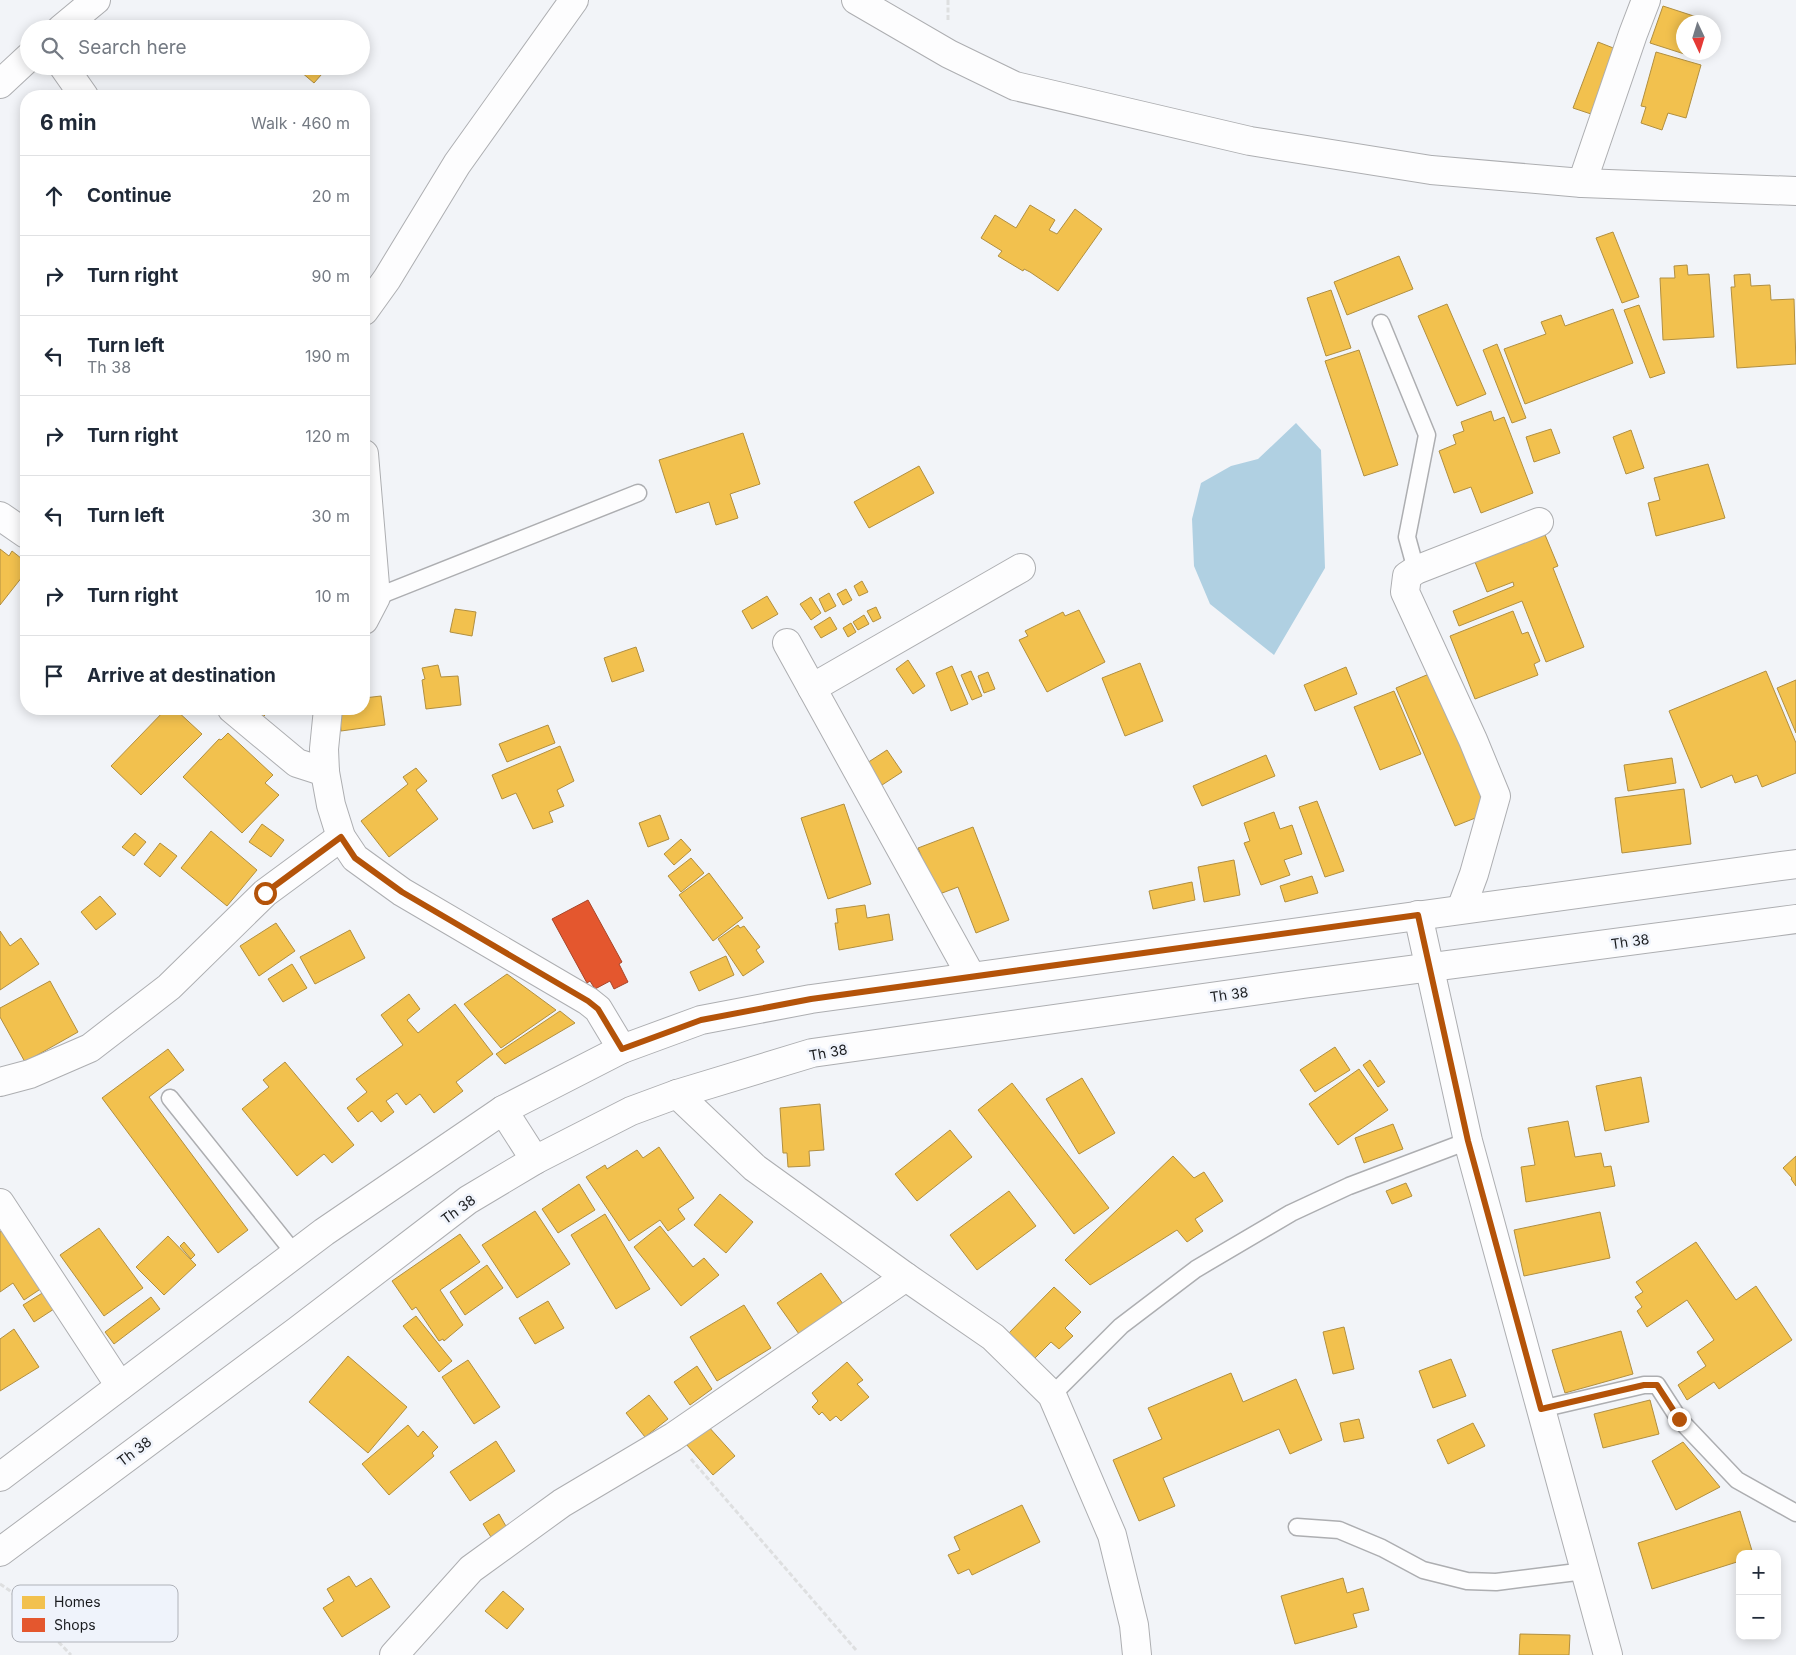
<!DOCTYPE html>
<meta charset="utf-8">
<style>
body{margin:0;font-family:Inter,sans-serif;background:#f2f2f3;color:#1f2937}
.controls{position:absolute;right:15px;bottom:15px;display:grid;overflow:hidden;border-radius:10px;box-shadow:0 2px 12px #0003}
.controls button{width:45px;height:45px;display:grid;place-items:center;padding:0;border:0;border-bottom:1px solid #e0e1e3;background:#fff;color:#1f2937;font:25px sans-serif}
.compass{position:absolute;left:1676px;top:15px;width:45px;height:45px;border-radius:50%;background:#fff;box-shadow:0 2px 12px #0003;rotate:176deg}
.stop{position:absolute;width:15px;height:15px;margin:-11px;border:4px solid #b45309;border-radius:50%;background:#fff}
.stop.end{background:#b45309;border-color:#fff;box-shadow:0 1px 5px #0008}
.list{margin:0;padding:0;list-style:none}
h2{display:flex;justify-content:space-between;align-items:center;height:65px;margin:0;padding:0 20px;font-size:21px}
h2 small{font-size:16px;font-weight:400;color:#747a83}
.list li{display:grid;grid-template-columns:32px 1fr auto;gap:15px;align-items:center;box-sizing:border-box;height:80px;padding:0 20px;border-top:1px solid #e0e1e3}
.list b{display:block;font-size:19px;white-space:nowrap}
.list p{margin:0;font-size:16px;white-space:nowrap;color:#747a83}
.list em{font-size:16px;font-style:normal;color:#747a83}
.icon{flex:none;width:28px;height:28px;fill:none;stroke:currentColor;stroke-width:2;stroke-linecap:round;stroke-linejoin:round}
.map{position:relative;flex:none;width:1796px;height:1655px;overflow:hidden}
.search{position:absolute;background:#fff;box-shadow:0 2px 12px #0003;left:20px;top:20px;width:350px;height:55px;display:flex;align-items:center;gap:12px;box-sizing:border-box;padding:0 18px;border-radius:28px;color:#747a83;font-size:19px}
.panel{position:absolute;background:#fff;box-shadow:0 2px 12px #0003;left:20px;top:90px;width:350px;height:625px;border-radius:20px}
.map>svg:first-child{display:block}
.water{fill:#b0d0e2}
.homes{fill:#f2c14e;stroke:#b18f40}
.shops{fill:#e4572e;stroke:#a74529}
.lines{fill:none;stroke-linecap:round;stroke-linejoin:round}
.service-casing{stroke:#adaeb1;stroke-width:19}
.minor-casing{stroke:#adaeb1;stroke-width:30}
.tertiary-casing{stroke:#adaeb1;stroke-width:30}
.path{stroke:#dedfe0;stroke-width:3;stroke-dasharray:5 2.5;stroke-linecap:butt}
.service{stroke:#fdfdfe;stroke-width:16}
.minor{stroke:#fdfdfe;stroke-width:28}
.tertiary{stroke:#fdfdfe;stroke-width:28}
.route{stroke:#b45309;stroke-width:6}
.labels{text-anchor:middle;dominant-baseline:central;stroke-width:5;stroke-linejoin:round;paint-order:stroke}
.street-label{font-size:14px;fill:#191b1e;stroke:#eff3fb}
.key{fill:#eff3fb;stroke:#afb2b9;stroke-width:1}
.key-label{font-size:14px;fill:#191b1e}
</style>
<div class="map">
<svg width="1796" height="1655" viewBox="0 0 1796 1655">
<rect width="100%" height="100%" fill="#f2f4f8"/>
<!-- water -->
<path class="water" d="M1296,423l25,27 4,118 -51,87 -64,-51 -16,-38 -2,-47 9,-36 30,-17 27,-7z"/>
<!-- homes -->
<g class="homes">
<path d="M1663,6l49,16h-28v30h18l-2,7 -50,-16z"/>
<path d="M1598,42l23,9 -24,65 -24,-8z"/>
<path d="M1656,52l45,13 -15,53 -18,-5 -6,17 -21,-7 5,-16 -5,-1z"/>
<path d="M294,66h35l-15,17z"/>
<path d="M1030,205l25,15 -6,10 8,4 18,-25 27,20 -44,62 -28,-19 -6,-3 -1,2 -25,-15 4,-5 -21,-13 14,-23 21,13z"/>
<path d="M1613,232l26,65 -17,6 -26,-65z"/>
<path d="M1399,256l14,33 -66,26 -13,-33z"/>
<path d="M1687,265l1,10 21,-1 5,63 -51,3 -3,-62h15l-1,-12z"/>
<path d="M1750,274l1,12 19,-1 1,15 23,-1 2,65 -59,4 -6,-81h4l-1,-12z"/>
<path d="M1331,290l20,58 -25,8 -19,-58z"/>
<path d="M1447,304l39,90 -29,12 -39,-90z"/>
<path d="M1639,305l26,68 -15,5 -26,-68z"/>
<path d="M1613,309l20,54 -108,41 -21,-55 42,-15 -5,-12 20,-7 4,11z"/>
<path d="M1497,344l29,74 -14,5 -29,-73z"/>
<path d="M1359,350l39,115 -34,11 -39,-115z"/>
<path d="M1491,411l3,10 10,-4 29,76 -52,20 -10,-26 -17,6 -15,-42 17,-7 -3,-9 11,-4 -3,-9z"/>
<path d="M1551,429l9,24 -26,9 -8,-25z"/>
<path d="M1631,430l13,38 -18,6 -13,-37z"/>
<path d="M743,433l17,51 -30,10 8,24 -22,7 -7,-23 -33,11 -17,-53z"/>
<path d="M1708,464l17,54 -69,18 -8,-33 12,-3 -6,-22z"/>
<path d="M919,466l15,27 -65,35 -15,-26z"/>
<path d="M1543,530l15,36 -5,2 31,79 -38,15 -24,-61 -63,25 -6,-15 61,-25 -1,-4 -26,10 -14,-35z"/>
<path d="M0,549l9,7 3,-5 14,11v10l-26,33z"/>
<path d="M862,581l6,11 -9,4 -5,-10z"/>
<path d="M846,589l6,11 -9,5 -6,-11z"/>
<path d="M829,593l7,13 -11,6 -6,-13z"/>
<path d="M767,596l11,18 -26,15 -10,-18z"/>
<path d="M811,597l10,16 -10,7 -11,-16z"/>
<path d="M876,607l5,11 -8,4 -6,-11z"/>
<path d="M455,609l21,3 -4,24 -22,-4z"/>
<path d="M1079,610l26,52 -58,30 -28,-52 9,-4 -3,-5 38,-19 2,4z"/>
<path d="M1513,611l9,23 6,-2 12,29 -6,3 4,11 -63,24 -25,-63z"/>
<path d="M864,615l5,9 -11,6 -5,-8z"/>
<path d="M830,617l7,12 -16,9 -7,-11z"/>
<path d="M851,623l5,9 -8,5 -5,-9z"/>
<path d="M636,647l8,24 -32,11 -8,-24z"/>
<path d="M908,660l17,26 -12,8 -17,-25z"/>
<path d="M1140,663l23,58 -38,15 -23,-58z"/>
<path d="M438,665l3,12 17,-1 3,29 -35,4 -4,-29 3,-1 -3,-11z"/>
<path d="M952,666l16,38 -17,7 -15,-38z"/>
<path d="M1346,667l11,27 -42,17 -11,-26z"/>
<path d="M971,671l11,25 -10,4 -11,-25z"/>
<path d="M1436,671l53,125 -6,19 -28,11 -59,-138z"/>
<path d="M1766,671l30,72v30l-34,14 -5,-12 -22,8 -3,-8 -31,13 -32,-77z"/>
<path d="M988,672l7,17 -11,4 -6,-17z"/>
<path d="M1796,680v53l-19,-45z"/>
<path d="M1394,691l27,63 -41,16 -26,-63z"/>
<path d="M381,696l4,29 -44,6 -2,-22h25v-11z"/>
<path d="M166,709h9l27,25 -61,61 -30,-29z"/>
<path d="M248,709h23l-11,11z"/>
<path d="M548,725l7,18 -48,19 -8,-18z"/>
<path d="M228,733l45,42 -8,8 14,12 -37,38 -59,-56 36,-38 2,1z"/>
<path d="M560,746l14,35 -17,9 7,16 -15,6 4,10 -20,7 -17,-36 -14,6 -10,-24z"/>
<path d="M887,750l15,22 -20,13 -15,-22z"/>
<path d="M1266,755l9,21 -73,30 -9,-20z"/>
<path d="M1672,758l4,25 -48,8 -4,-26z"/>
<path d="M416,768l11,13 -11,9 22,29 -49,38 -28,-36 47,-37 -5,-7z"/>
<path d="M1684,789l7,55 -69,9 -7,-55z"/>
<path d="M1317,801l27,70 -19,6 -26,-70z"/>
<path d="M844,804l27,80 -43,15 -27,-81z"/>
<path d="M1274,812l6,17 12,-4 10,29 -18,6 6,15 -29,10 -17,-42 6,-2 -6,-18z"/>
<path d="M660,815l9,24 -21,8 -9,-24z"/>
<path d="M262,824l22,16 -13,17 -22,-15z"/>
<path d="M973,827l36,93 -33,13 -18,-46 -21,8 -19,-47z"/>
<path d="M211,831l46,39 -30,36 -46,-38z"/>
<path d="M135,833l11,9 -12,14 -12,-9z"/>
<path d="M681,839l10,11 -17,15 -10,-11z"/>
<path d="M160,843l17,13 -17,21 -16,-13z"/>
<path d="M691,858l13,15 -23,19 -13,-16z"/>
<path d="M1234,860l6,35 -36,7 -6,-35z"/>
<path d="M709,873l34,45 -30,23 -34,-46z"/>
<path d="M1312,876l6,17 -33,9 -5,-16z"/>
<path d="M1192,882l3,18 -42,9 -4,-18z"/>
<path d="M100,896l16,18 -20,16 -15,-18z"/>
<path d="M865,905l2,13 22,-4 4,26 -54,10 -4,-27h3l-2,-14z"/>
<path d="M276,923l19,28 -36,25 -19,-30z"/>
<path d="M738,925l2,3 4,-2 16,21 -4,3 8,12 -21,14 -25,-37z"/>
<path d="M350,930l15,28 -50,26 -15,-27z"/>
<path d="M0,931l10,15 11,-8 18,26 -39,26z"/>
<path d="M726,956l8,19 -35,16 -9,-19z"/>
<path d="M292,964l15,24 -24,14 -15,-23z"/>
<path d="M507,974l49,36 -55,38 -37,-44z"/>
<path d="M50,981l28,51 -53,30 -25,-45v-9z"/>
<path d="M409,994l11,15 -13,11 11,13 37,-29 38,50 -37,28 7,9 -29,22 -14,-19 -14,11 -9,-12 -11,8 8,11 -13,10 -9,-11 -14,11 -11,-14 20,-16 -11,-13 47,-34 -22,-30z"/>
<path d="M560,1011l15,12 -70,41 -9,-10z"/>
<path d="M1335,1047l15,23 -35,22 -15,-22z"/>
<path d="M168,1049l16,21 -35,27 99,133 -30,23 -116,-155z"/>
<path d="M1370,1060l15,22 -7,5 -15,-22z"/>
<path d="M285,1062l69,83 -22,18 -8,-9 -27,22 -55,-67 27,-22 -6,-7z"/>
<path d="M1359,1069l29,41 -50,35 -29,-41z"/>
<path d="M1641,1077l8,45 -44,9 -9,-45z"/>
<path d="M1082,1078l33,55 -36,21 -33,-55z"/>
<path d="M1012,1083l97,125 -35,26 -96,-124z"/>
<path d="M820,1104l4,46 -15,1 1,15 -22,1 -1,-14h-4l-3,-45z"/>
<path d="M1568,1121l7,36 26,-4 3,14 7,-1 4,20 -89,16 -5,-35 14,-2 -7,-37z"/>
<path d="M1393,1124l10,25 -39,14 -9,-25z"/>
<path d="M950,1130l22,27 -55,44 -22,-27z"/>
<path d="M659,1147l35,51 -16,11 7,10 -17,12 -8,-11 -31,21 -43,-64 19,-12 2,4 30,-19 6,8z"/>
<path d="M1173,1156l21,22 10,-6 19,29 -28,18 8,12 -16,11 -10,-12 -87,55 -25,-25z"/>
<path d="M1796,1156v30l-5,-7 1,-1 -9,-10z"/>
<path d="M1406,1183l6,13 -20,8 -6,-13z"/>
<path d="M579,1184l16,26 -37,23 -16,-24z"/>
<path d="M1009,1191l27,35 -59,44 -27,-35z"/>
<path d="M720,1194l33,28 -27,31 -32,-28z"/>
<path d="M535,1211l35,53 -53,34 -35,-53z"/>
<path d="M1600,1212l10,46 -86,18 -10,-46z"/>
<path d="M605,1214l45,75 -34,20 -45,-74z"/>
<path d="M660,1226l33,41 11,-9 15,17 -38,31 -47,-59z"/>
<path d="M99,1228l44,60 -39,28 -44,-61z"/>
<path d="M3,1230l39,58 -18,12 -11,-17 -13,9v-60z"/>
<path d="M460,1234l20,28 -40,28 23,35 -19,16 -1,-2 -4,2 -23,-34 -4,3 -20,-29z"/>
<path d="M168,1236l28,29 -32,30 -28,-28z"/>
<path d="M184,1242l11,13 -4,4 -11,-13z"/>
<path d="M1696,1242l40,58 20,-14 36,54 -73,49 -5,-7 -27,18 -9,-15 28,-19 -9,-14 17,-12 -27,-40 -40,27 -10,-16 5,-4 -7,-10 8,-5 -7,-10z"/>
<path d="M487,1265l16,23 -38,27 -15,-23z"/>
<path d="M821,1273l22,31 -44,30 -22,-31z"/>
<path d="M1054,1287l27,25 -16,16 8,8 -14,13 -8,-7 -19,19 -26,-25z"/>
<path d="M44,1292l10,17 -20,13 -11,-17z"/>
<path d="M151,1297l9,12 -46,35 -9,-12z"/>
<path d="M548,1301l16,27 -29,16 -16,-26z"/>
<path d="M744,1305l27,43 -54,33 -27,-44z"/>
<path d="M416,1316l36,45 -13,11 -36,-46z"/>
<path d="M1344,1327l10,42 -21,5 -10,-42z"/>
<path d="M14,1329l25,38 -39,24v-52z"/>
<path d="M1621,1331l12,43 -68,19 -13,-43z"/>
<path d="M348,1356l59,51 -39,46 -59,-51z"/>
<path d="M1451,1359l15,37 -33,12 -14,-37z"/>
<path d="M468,1360l32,47 -26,17 -32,-47z"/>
<path d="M847,1362l16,18 -6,4 12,13 -28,24 -5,-5 -6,5 -8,-9 -3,3 -7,-8 6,-6 -6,-8z"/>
<path d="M697,1366l15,23 -22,16 -16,-23z"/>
<path d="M1231,1373l12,29 53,-23 26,61 -32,14 -11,-25 -116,49 12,28 -36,15 -26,-61 49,-21 -14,-31z"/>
<path d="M649,1395l19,24 -23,18 -19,-24z"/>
<path d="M1650,1400l9,34 -56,14 -9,-34z"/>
<path d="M1359,1419l5,19 -20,4 -4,-19z"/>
<path d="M1473,1423l12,23 -37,18 -11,-24z"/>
<path d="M408,1425l10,12 5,-6 15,16 -6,6 2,3 -45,39 -27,-31z"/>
<path d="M707,1425l28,31 -22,19 -27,-31z"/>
<path d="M496,1441l19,30 -45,30 -20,-29z"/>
<path d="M1683,1442l37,45 -44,23 -24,-49z"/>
<path d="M1022,1505l18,37 -68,33 -3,-6 -11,5 -10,-19 12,-5 -6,-13z"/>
<path d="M1740,1511l13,43h-13v7l-88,28 -14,-46z"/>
<path d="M499,1514l8,14 -16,9 -8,-13z"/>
<path d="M349,1576l7,11 15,-9 19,29 -48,30 -19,-29 11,-7 -7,-12z"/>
<path d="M1343,1578l4,15 16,-5 6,22 -16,4 4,13 -62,17 -14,-48z"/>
<path d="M503,1591l21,18 -17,20 -22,-18z"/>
<path d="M1520,1634l50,1 -1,20h-50z"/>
</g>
<!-- shops -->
<path class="shops" d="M588,900l34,62 -3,2 9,18 -14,7 -4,-8 -15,8 -5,-8 -3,2 -35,-64z"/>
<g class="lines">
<!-- service casing -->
<g class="service-casing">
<g id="service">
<path d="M1381,323l46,112 -20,102 9,33"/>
<path d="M376,597l262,-104"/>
<path d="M170,1098l125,156"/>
<path d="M1052,1395l69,-69 75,-57 95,-56 58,-27 119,-45"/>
<path d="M1541,1409l103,-24h13l22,34 58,61 59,33"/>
<path d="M1297,1527l42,3 43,18 41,22 44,11 29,1 89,-11"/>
</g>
</g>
<!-- minor casing -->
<g class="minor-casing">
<g id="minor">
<path d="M61,29l35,-29"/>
<path d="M63,66l21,30"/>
<path d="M0,84l29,-27"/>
<path d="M1582,183l51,-149 13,-34"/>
<path d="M364,311l23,-32 70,-115 117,-164"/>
<path d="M364,454l12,143 -12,23"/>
<path d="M0,516l26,18"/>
<path d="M787,643l184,333"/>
<path d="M812,688l209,-120"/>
<path d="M232,709l65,54 28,9"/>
<path d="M328,709l-4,40 1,23 6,33 10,32 14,21 47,34 186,109 10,8 24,40"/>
<path d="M1461,909l13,-35 22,-78 -23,-56 -68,-148 2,-16 9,-6 123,-48"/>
<path d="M1418,915l50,226 140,514"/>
<path d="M0,1082l30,-8 60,-26 79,-61 96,-94 76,-56"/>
<path d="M677,1094l78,74 151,109 87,60 59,58 60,140 22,90 3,30"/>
<path d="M0,1203l120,183"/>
<path d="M394,1655l77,-86 91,-66 111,-66 233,-160"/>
</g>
</g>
<!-- tertiary casing -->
<g class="tertiary-casing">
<g id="tertiary">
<path d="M856,0l93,54 66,32 235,55 181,29 151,13 214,8"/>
<path d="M503,1110l32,50"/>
<path d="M0,1477l324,-245 179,-122 119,-61 79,-29 110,-21 985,-135"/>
<path d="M0,1552l297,-221 171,-131 67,-40 96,-49 46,-17 135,-41 491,-69 493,-65"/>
</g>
</g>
<!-- path -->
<g class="path">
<path d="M948,0v21"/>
<path d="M691,1459l165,191"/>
<path d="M0,1584l9,6 62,65"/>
</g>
<!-- service -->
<use href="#service" class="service"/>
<!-- minor -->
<use href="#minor" class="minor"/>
<!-- tertiary -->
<use href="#tertiary" class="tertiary"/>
</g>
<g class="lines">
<!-- route -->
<path class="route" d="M265,893l76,-56 14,21 47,34 186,109 10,8 24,40 79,-29 110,-21 607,-84 50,226 73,268 103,-24h13l22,34"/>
</g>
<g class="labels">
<!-- street labels -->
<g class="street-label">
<text transform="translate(1630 941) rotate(-8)">Th 38</text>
<text transform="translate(1229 994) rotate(-8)">Th 38</text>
<text transform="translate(828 1052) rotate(-10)">Th 38</text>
<text transform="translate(458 1209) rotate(-36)">Th 38</text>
<text transform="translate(134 1451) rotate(-37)">Th 38</text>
</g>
</g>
<!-- legend -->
<rect x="12" y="1585" width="166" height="57" rx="8" class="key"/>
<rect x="22" y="1596" width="23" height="13" fill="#f2c14e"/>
<rect x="22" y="1618" width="23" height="14" fill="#e4572e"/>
<g class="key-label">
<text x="54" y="1607">Homes</text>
<text x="54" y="1630">Shops</text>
</g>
</svg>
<div class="controls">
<button>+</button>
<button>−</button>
</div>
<svg class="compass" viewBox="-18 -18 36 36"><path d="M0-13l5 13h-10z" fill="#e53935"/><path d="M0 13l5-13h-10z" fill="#747a83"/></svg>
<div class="stop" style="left:265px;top:893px"></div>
<div class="stop end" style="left:1679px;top:1419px"></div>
<div class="search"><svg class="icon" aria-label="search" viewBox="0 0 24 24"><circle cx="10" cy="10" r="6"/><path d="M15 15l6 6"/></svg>Search here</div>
<section class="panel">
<h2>6 min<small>Walk · 460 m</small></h2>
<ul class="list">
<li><svg class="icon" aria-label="ahead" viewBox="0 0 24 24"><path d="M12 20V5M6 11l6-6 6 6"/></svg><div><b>Continue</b></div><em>20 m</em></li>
<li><svg class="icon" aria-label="right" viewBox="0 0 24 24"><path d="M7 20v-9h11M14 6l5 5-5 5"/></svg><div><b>Turn right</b></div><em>90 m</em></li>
<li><svg class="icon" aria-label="left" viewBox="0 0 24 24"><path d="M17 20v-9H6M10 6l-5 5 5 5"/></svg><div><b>Turn left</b><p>Th 38</p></div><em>190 m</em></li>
<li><svg class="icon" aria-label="right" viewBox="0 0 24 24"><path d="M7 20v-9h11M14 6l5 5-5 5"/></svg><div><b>Turn right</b></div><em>120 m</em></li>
<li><svg class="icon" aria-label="left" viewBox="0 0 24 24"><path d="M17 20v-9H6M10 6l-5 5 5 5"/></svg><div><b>Turn left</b></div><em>30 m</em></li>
<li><svg class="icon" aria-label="right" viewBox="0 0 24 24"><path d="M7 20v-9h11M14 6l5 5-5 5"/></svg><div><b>Turn right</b></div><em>10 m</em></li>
<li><svg class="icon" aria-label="arrive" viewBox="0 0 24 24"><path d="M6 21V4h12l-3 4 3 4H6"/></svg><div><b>Arrive at destination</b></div></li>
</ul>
</section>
</div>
